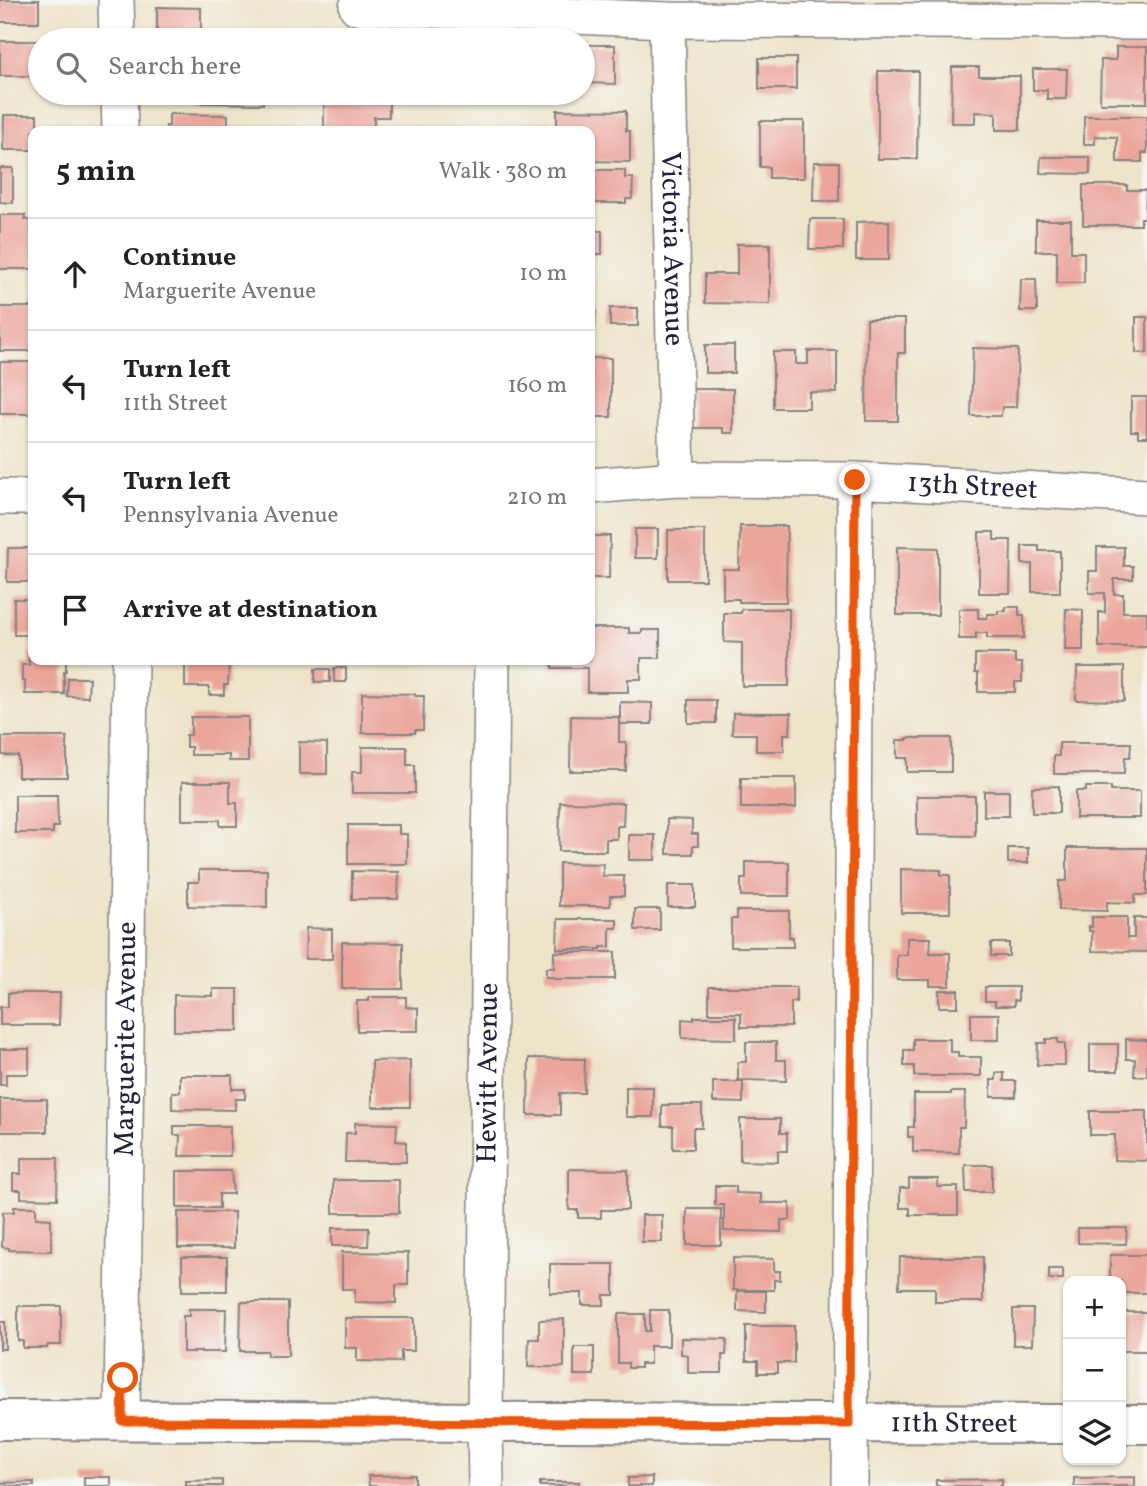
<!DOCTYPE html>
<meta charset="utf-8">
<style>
body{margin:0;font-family:Vollkorn,serif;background:#f6f6f6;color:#222}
.controls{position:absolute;right:21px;bottom:21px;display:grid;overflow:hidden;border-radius:14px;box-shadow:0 2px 5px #0004}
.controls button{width:63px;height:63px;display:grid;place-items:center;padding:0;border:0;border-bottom:2px solid #e0e0e0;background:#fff;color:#222;font:35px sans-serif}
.stop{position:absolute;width:21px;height:21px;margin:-16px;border:5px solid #ea580c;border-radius:50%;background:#fff}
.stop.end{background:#ea580c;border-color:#fff;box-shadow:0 2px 7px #0008}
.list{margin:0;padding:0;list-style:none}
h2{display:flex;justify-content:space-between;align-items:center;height:91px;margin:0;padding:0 28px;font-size:30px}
h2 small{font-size:23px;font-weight:400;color:#767676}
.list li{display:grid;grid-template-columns:46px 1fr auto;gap:21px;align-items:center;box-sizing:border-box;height:112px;padding:0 28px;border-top:2px solid #e0e0e0}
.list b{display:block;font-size:26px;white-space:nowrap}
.list p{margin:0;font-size:23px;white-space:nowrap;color:#767676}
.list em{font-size:23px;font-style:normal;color:#767676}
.icon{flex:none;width:38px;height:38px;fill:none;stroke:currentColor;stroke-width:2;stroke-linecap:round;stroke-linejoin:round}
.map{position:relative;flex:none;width:1147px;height:1486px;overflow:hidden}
.search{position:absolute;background:#fff;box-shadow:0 2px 5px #0004;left:28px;top:28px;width:567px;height:77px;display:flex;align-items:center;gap:18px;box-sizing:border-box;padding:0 24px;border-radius:38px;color:#767676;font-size:26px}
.panel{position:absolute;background:#fff;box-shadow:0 2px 5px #0004;left:28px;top:126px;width:567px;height:539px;border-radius:14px}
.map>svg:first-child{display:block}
.building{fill:#eba59b}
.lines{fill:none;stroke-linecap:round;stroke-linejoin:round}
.minor-casing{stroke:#888382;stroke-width:38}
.major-casing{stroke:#888382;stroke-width:42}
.minor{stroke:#fff;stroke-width:35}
.major{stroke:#fff;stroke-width:38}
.route{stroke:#ea580c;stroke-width:9}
.labels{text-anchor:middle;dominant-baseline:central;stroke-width:7;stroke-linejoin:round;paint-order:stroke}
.street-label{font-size:28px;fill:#22223b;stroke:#f6f6f2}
</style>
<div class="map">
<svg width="1147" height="1486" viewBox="0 0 1147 1486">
<rect width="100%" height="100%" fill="#f6f6f2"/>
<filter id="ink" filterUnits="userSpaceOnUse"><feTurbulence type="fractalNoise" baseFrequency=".0143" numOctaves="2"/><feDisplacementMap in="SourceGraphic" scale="14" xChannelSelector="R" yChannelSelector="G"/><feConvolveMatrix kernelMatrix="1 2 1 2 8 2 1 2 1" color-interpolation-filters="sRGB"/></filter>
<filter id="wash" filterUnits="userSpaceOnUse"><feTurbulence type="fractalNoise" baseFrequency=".00686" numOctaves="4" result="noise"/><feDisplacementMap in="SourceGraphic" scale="28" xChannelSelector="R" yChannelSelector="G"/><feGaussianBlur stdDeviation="1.57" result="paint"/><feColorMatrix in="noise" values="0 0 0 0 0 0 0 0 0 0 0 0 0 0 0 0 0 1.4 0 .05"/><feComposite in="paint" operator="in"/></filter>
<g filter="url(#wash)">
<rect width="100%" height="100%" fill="#eee4ca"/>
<g id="blocks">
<!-- building -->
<g class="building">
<rect x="0" y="0" width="39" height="22"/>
<path d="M157,7l44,1v25h-44z"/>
<rect x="0" y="41" width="40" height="35"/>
<path d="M583,45h32v39l-32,-1z"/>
<path d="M1116,47h31v56h-47l1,-43h15z"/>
<rect x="759" y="58" width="37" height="31"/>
<path d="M952,67h27v9h41v54h-24v-17l-21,-1v11h-24z"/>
<path d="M1033,69h34l-1,30h-19v-9h-14z"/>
<path d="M878,71h40l-1,88h-39z"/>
<path d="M194,93h69v11l-69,-1z"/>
<path d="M324,93h65v24h-15v14h-50z"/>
<path d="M557,110l69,1v20h4v31l-40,-1v-30h-33z"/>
<path d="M169,114l59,1v16h-62v-5h3z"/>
<path d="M4,115h33v16h-4v19h-30z"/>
<path d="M1084,116h63v37h-5v9h-25v-25l-22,-1v8h-11z"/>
<path d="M760,121h44v57h-35v-11h-9z"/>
<path d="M1041,157h49v17l-50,-1z"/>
<path d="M814,162h25v39h-26z"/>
<path d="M0,168h13v35l-13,-1z"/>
<path d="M592,170h33v8h8l-1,21h-6v4h-36v-27h2z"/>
<path d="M1083,185h44v5h19l-1,28h-4v7h-58z"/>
<path d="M0,215h25v5h8v49h-33z"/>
<path d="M810,219h33v30h-34z"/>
<path d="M1036,220h35v32h13v31h-27v-32h-21z"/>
<path d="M889,221v39h-33v-38z"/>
<rect x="590" y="231" width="12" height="23"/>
<path d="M737,244h33v60l-65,-1v-29h32z"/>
<path d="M1021,279h15l1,32h-17z"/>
<rect x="0" y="307" width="33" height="44"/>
<path d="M590,307h6l-1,21h-5z"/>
<rect x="610" y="308" width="28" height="18"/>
<rect x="1136" y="317" width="11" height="36"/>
<path d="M867,319h38v34h-7v68h-32z"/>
<rect x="705" y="345" width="29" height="28"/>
<path d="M973,348l45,1 -2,58h-14l-1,9h-30z"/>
<path d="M808,351h29v42l-28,-1v16h-36v-56h23v12h12z"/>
<rect x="590" y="358" width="21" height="59"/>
<rect x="0" y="362" width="33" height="52"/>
<path d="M691,389h42v44h-10v-5h-32z"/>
<path d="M1131,397h16v40h-9v-6h-7z"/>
<path d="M740,526h47l-1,76h-47v-3h-16v-30h16z"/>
<rect x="635" y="529" width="23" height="29"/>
<rect x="668" y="530" width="37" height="50"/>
<path d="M979,532h15v8h17l-1,53h-31z"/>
<path d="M590,536h20l-1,42h-19z"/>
<path d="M1022,546h17v5h21v41h-28v-28h-10z"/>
<path d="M897,547l41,1v67h-41z"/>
<path d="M1097,547h27v19h9v13h-19v15h9v18h24v35h-48v-35l6,1v-20h-16v-22h8z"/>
<path d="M8,548h25v34h-26z"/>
<rect x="14" y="599" width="19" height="36"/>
<path d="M1006,607h13v8h5v23h-37v-5h-11v6h-17v-30h19v9h9v-4h11v-3h8z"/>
<path d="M742,609h47v77h-47v-43l-18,-1v-29h17z"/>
<path d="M1066,609l17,1v40h-18z"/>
<path d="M590,628h39v5h13v-3h18v28h-19v21h-13v13h-41v-24h-35v-8h38z"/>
<path d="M29,653h4v7h33v11h-2v23h-39v-13h-3v-16h7z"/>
<path d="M975,654h40v9h7v19h-7v10h-37v-19h-3z"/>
<path d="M191,660h38l-1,25h-4v10h-15v-8h-24v-25h6z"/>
<path d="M1077,667h47v34l-48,-1z"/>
<rect x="334" y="668" width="12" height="14"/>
<rect x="315" y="669" width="15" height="13"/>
<path d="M68,678h21l-1,19 -21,-1z"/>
<path d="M362,693l53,1v2h9l-1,34h-8v3h-53z"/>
<rect x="688" y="700" width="28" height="23"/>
<path d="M620,702l32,1v21h-32z"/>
<path d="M733,713h58l-1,21h-6v17h-28v-17h-24z"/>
<path d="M571,716l48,1v25h7v29h-56z"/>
<path d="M191,717h57v44h-19v-6h-38v-8h-5v-12h5z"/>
<path d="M2,737h65v40h-49v-21l-16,-1z"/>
<path d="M907,738h44v34h-44v-14h-10v-18h10z"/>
<path d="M299,742l28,1v31h-28z"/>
<path d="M1059,743h72l-1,14h-5l-1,17h-70v-18h5z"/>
<path d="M362,747h45v18h8v28h-63v-21h10z"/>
<rect x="741" y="778" width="55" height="30"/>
<path d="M182,782h48v21h7v23h-17v-6h-38z"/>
<path d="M1059,786v27h-27v-26z"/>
<path d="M1086,787h25v4h29v27h-64v-27h10z"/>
<rect x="984" y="791" width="25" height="25"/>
<path d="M15,795h42l1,32h-5v6h-38z"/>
<path d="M917,796h58v40l-58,-1z"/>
<path d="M560,802l64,1 -1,23h-6v13h-11v12h-47z"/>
<path d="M667,819l25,1v14h6v12h-5v8h-26z"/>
<path d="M348,825h51v9h8v30h-59z"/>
<rect x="629" y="835" width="26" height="25"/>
<rect x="1008" y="848" width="20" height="15"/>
<path d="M1067,848h80v47h-12v8l-28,-1v9l-48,-1v-29h8z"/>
<path d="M746,862h43v34h-48v-17h5z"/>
<path d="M559,863l44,1v12h21v20h-14v10h-51z"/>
<path d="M901,869l40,1v5h9v38h-49z"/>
<path d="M199,870h68v37l-79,-1v-24h11z"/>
<path d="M352,871l47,1 -1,27h-46z"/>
<rect x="668" y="885" width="27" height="22"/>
<rect x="635" y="909" width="25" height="21"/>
<path d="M737,911h52v26h4v10h-62v-28h6z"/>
<path d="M1092,917h35v21h7v-20h13v34l-55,-1v-20h-3v-5l3,1z"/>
<path d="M558,919h59v9h-7v19h-9v2h-44z"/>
<path d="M306,928l26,1v30h-27z"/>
<path d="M907,938h24l-1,15h20v33h-20v-6h-33v-25h10z"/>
<path d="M342,942l61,1v46h-61z"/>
<rect x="991" y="943" width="18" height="13"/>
<path d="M554,952h61v27h-61v-2h-8v-9h8z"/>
<path d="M709,987h87v15h-5v25h-50v-14h-32z"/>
<path d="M985,987h33v14l-4,-1v6h-19v-5h-10z"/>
<path d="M213,989h25v42h-64v-36l39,1z"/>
<rect x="939" y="990" width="19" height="17"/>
<path d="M8,993h52l-1,32h-59v-18h8z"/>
<path d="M369,997h37v10l12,1v23h-61v-30h12z"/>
<rect x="971" y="1014" width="28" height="26"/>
<path d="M694,1017h42v22l-54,-1v-19l12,1z"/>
<path d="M913,1039h37v13h8v5h23v19h-67v-10h-10v-16h9z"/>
<path d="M1046,1039h12v4h7v22h-28l1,-22h8z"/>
<path d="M1126,1039l21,1v36h-13l1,-17h-9z"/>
<path d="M746,1042h30v18h10v21l-48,-1v-18h8z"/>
<rect x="1090" y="1044" width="28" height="27"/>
<path d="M0,1049h29v25h-23v11h-6z"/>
<path d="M529,1058l56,1 -1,34h-24v22h-32z"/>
<path d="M410,1060v47h-38v-46z"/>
<path d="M996,1073h8v8h12v16h-25v-17h5z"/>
<path d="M180,1075h52v14h13v10h-10v11l-63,-1v-17h8z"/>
<path d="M713,1082h30v21l-30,-1z"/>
<rect x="626" y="1087" width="27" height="30"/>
<path d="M951,1092h14l-1,35h-5v26l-46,-1v-15h-5v-10h6v-33h37z"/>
<rect x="0" y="1099" width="47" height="33"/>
<path d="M662,1105h40v23h-9v21h-20v-23h-11z"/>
<path d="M1090,1111h57v50l-33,-1 1,-25h-25z"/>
<path d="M740,1119h40v14h7v18h-9v11l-38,-1z"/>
<path d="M355,1123l42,1 -1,17 10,1v20h-61l1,-29h9z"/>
<path d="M174,1126h56v30h-51l1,-21h-6z"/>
<path d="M21,1158h37l-1,41 -36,-1v-8h-8v-16h8z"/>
<path d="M965,1165h27v27h-26z"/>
<path d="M569,1169l59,1v40h-27v8h-23v-8h-9z"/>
<path d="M177,1171h54l2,23h-14v14h-42z"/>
<path d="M909,1179h29v8h20v28h-48v-7h-10v-20h9z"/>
<rect x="333" y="1180" width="66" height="33"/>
<path d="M715,1186h21v7l25,1v9h29v17h-9v12l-57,-1v-26h-9z"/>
<path d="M14,1207h22v11l15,1v32l-42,-1v-2l-7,-1 1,-35h11z"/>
<rect x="687" y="1209" width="34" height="36"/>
<rect x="178" y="1212" width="56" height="36"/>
<rect x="642" y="1215" width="20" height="27"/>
<path d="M332,1228h37l-1,18h-36z"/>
<path d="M1078,1228h49l-1,16 -48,-1z"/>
<path d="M342,1252l66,1v32h-12v18l-41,-1v-13h-13z"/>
<path d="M1110,1255h37v38h-26v-12h-11z"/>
<rect x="182" y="1257" width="45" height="34"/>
<path d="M900,1257h83v45h-48v-14h-36z"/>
<path d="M733,1258l41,1v12h6v9h-6v10h-41z"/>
<path d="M550,1264h64v31h-10v10h-22v-12h-32z"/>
<rect x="1049" y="1269" width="14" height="10"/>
<path d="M737,1291h29v21l-29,-1z"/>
<path d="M241,1302h47v54h-21v-5h-27z"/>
<path d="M18,1306h43v39h-13l-1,3h-24v-7h-5z"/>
<path d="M189,1309h37l-1,43h-42v-36h6z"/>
<path d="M1013,1309h20l-1,36h-19z"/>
<path d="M650,1310h19v36h-19v18h-10v4h-12v-5h-10v-49h27v17h5z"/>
<rect x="1121" y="1312" width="26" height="39"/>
<path d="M345,1318h69v33h-13v11l-44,-1v-13h-12z"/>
<path d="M564,1319v48h-36l1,-28h10v-19z"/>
<rect x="0" y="1322" width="5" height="27"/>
<path d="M746,1326h48v37h-17v10h-19v-12h-12z"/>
<path d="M681,1338l46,1 -1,16h-4v18h-34v-18l-7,-1z"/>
<rect x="574" y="1347" width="20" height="28"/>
<path d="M415,1475v11h-46l-1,-10z"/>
<rect x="84" y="1477" width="27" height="9"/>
<path d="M652,1477v9h-24v-8z"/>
<path d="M1135,1477v9h-61v-8z"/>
<path d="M1002,1479v7h-66v-6z"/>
<path d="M222,1480v6h-36v-5z"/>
<path d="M34,1482v4h-34v-3z"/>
<rect x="540" y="1482" width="39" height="4"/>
</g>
</g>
</g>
<g filter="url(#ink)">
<use href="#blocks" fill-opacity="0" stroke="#888382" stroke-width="2"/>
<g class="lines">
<!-- minor casing -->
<g class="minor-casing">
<g id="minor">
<path d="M116,0l1,40"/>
<path d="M357,7l310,13 480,2"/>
<path id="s1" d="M667,20l10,459"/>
<path d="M119,93l1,38"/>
<path id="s2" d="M590,486l87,-7 178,1 292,16"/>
<path d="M0,497h33"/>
<path id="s3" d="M122,1421l8,-761"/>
<path id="s4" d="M486,1486l-1,-64 7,-762"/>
<path d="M850,1486l5,-1006"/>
</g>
</g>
<!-- major casing -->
<g class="major-casing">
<g id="major">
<path id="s5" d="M0,1420l1068,4"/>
<path d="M1121,1424h26"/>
</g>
</g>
<!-- minor -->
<use href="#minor" class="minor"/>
<!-- major -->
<use href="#major" class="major"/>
</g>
</g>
<g class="lines" filter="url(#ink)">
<!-- route -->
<path class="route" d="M123,1378l-1,43 727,3 6,-944"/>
</g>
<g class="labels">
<!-- street labels -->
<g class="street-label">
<text stroke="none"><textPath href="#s1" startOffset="229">Victoria Avenue</textPath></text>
<text stroke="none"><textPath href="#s2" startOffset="383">13th Street</textPath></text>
<text stroke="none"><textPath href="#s3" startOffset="382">Marguerite Avenue</textPath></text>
<text stroke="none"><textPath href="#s4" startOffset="413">Hewitt Avenue</textPath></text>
<text stroke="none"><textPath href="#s5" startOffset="954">11th Street</textPath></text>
</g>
</g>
</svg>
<div class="controls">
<button>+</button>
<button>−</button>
<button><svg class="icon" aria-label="layers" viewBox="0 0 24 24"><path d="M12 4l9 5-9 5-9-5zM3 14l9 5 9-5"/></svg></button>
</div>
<div class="stop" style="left:123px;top:1378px"></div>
<div class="stop end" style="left:855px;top:480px"></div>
<div class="search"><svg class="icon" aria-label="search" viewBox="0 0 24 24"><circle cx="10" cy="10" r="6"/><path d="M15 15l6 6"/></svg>Search here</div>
<section class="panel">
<h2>5 min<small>Walk · 380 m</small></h2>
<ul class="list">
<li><svg class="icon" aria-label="ahead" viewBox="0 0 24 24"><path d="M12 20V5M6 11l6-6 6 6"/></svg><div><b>Continue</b><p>Marguerite Avenue</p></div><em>10 m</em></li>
<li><svg class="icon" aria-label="left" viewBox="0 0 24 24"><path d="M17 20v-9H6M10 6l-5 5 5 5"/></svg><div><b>Turn left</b><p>11th Street</p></div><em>160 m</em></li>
<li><svg class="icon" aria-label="left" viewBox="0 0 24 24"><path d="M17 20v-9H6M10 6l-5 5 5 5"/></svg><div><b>Turn left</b><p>Pennsylvania Avenue</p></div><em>210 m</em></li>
<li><svg class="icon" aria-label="arrive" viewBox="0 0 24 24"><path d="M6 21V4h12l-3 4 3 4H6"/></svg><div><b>Arrive at destination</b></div></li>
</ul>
</section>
</div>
